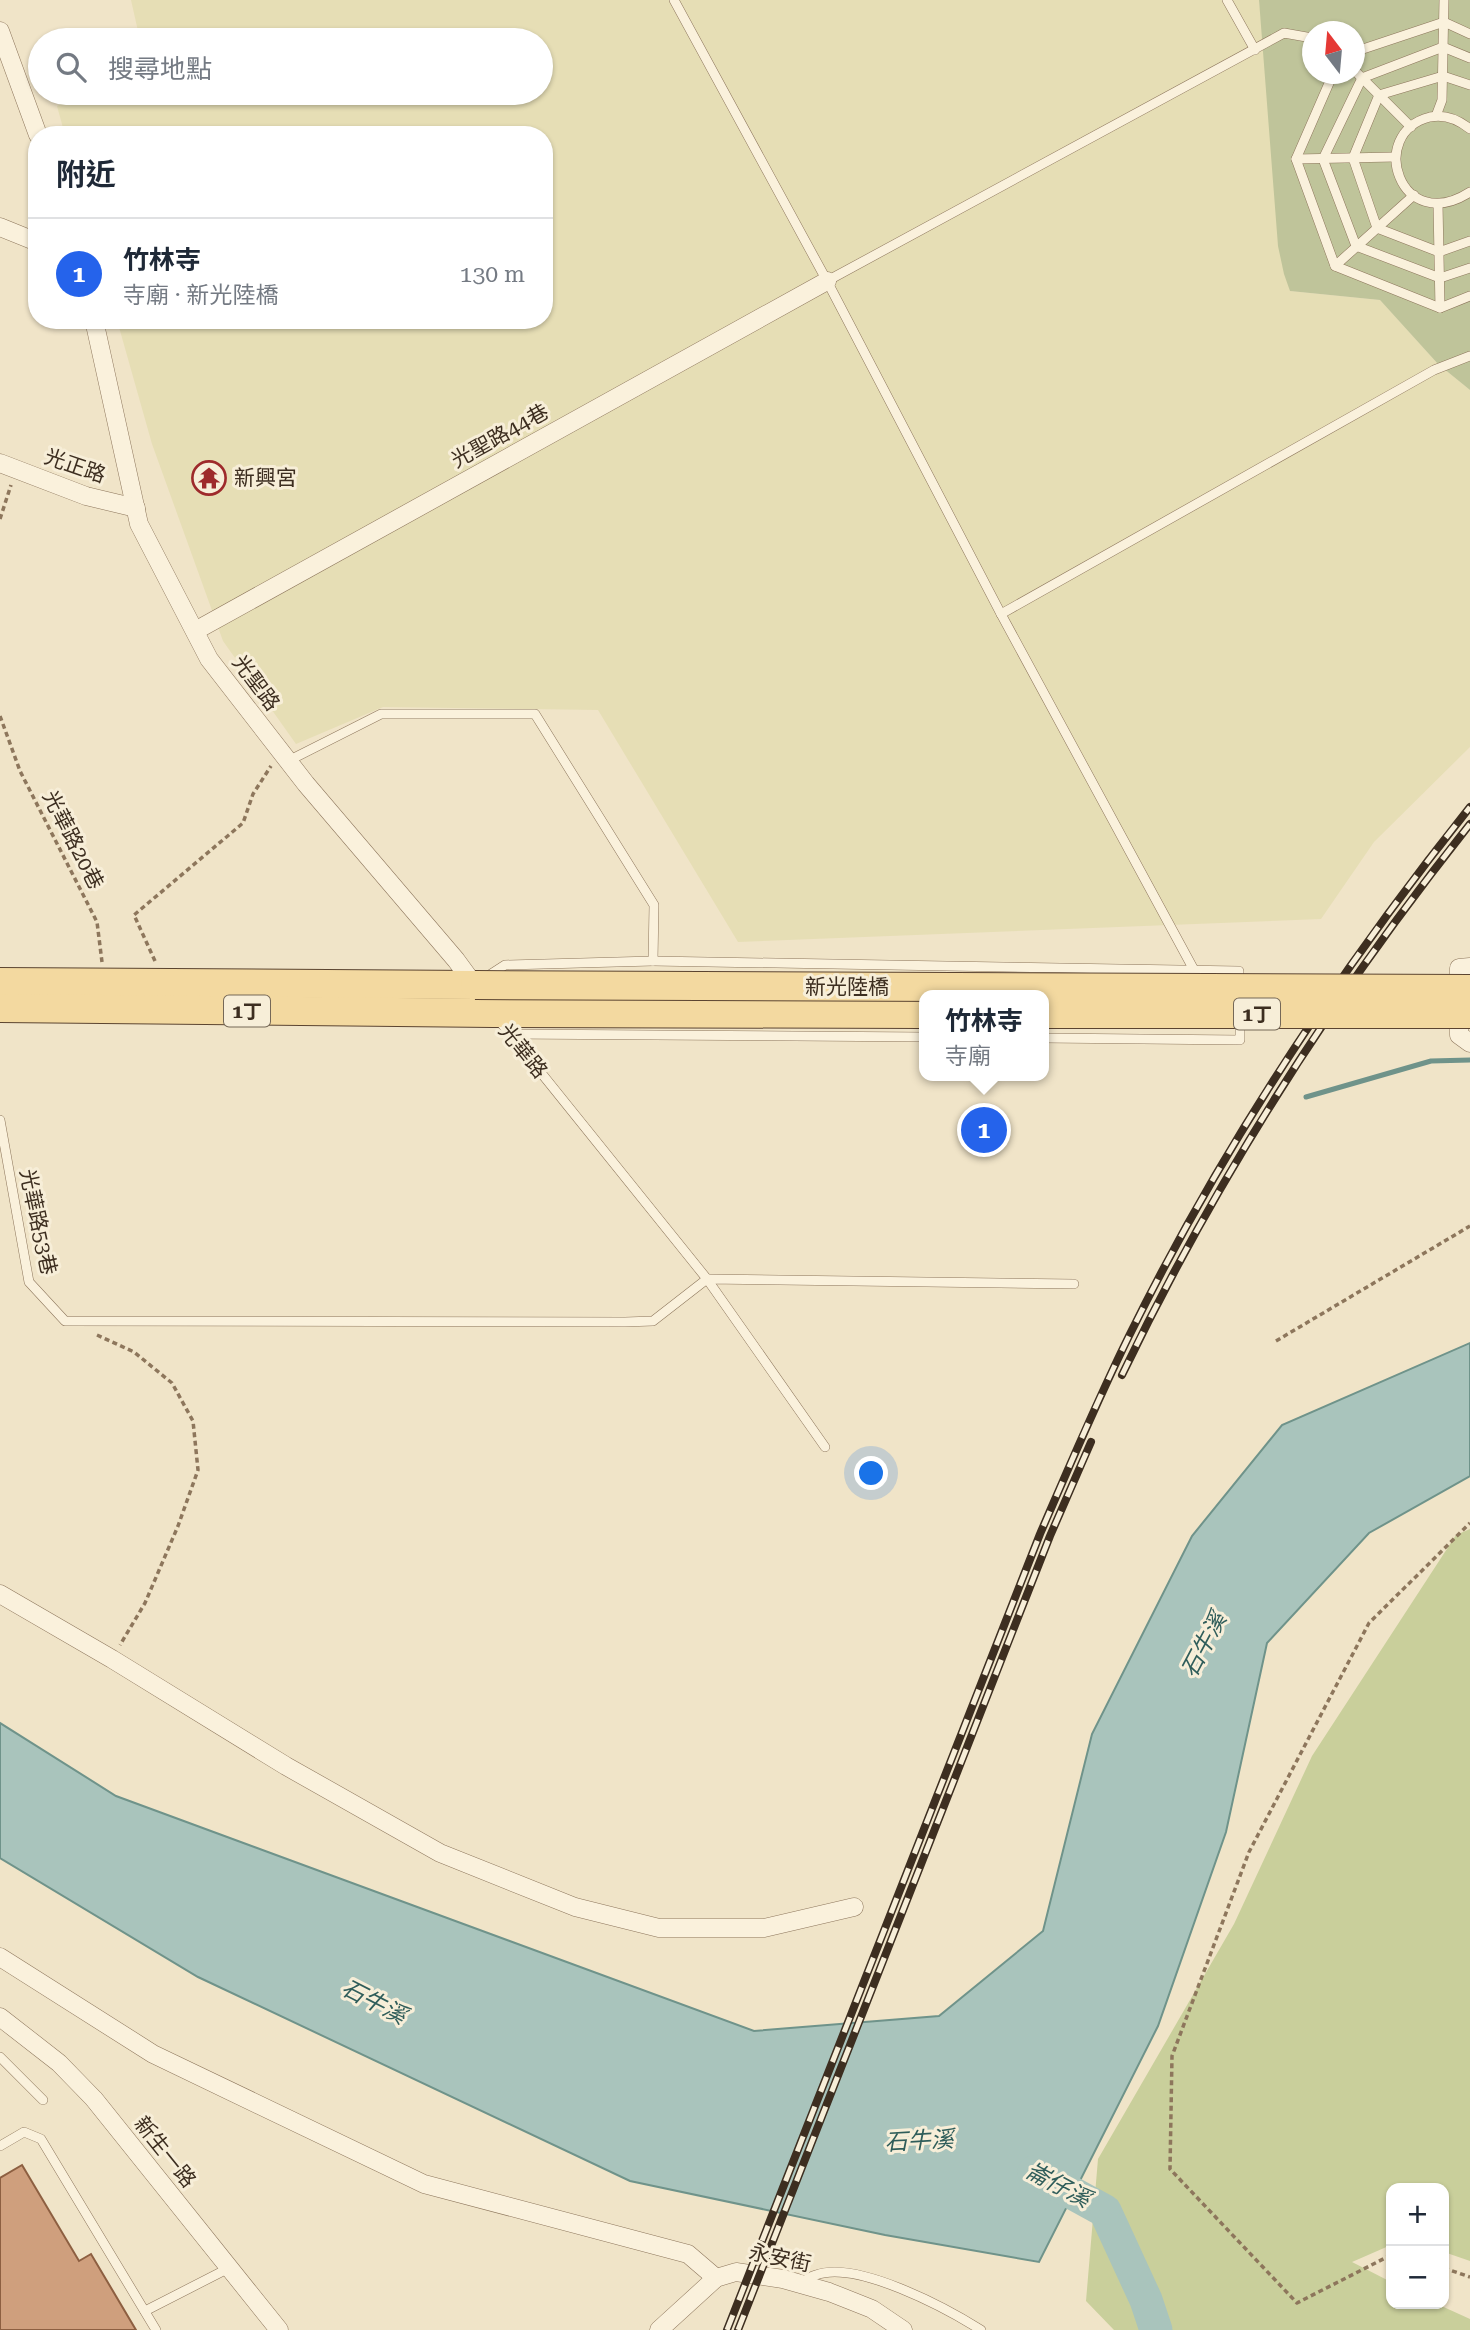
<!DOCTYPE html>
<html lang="zh-TW">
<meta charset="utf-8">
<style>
body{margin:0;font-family:"Roboto Serif","Noto Sans TC",serif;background:#f6f6f7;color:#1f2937}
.controls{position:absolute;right:21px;bottom:21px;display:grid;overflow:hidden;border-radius:14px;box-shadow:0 2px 5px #0004}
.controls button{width:63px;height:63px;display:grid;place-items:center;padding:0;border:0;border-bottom:2px solid #e0e1e3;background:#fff;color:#1f2937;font:35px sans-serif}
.compass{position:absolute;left:1302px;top:21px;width:63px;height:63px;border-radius:50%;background:#fff;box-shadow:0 2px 5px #0004;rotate:344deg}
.you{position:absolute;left:872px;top:1474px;width:24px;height:24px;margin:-18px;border:5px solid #fff;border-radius:50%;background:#1a73e8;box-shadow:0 0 0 10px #1a73e833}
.badge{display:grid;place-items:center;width:46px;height:46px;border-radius:50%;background:#2563eb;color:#fff;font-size:23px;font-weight:700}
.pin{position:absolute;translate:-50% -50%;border:4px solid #fff;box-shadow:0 2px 7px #0006}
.popup{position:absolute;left:919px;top:990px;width:130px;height:91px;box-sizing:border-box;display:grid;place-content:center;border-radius:14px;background:#fff;filter:drop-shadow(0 2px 5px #0005);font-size:23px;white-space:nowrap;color:#747a83}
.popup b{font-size:26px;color:#1f2937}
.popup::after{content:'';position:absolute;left:50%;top:100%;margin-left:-14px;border:14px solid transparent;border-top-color:#fff}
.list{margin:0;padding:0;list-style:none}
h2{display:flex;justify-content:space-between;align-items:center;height:91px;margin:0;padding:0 28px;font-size:30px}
h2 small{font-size:23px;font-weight:400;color:#747a83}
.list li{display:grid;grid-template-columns:46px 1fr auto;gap:21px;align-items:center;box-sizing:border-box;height:112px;padding:0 28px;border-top:2px solid #e0e1e3}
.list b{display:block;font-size:26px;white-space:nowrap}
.list p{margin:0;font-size:23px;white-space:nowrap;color:#747a83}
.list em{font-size:23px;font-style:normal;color:#747a83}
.icon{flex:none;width:38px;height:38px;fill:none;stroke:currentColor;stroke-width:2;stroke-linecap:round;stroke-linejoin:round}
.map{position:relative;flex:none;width:1470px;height:2330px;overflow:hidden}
.search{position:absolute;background:#fff;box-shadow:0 2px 5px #0004;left:28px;top:28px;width:525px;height:77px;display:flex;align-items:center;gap:18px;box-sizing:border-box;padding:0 24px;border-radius:38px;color:#747a83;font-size:26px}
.panel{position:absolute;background:#fff;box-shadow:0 2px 5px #0004;left:28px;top:126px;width:525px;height:203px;border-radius:28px}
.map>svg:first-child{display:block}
.farmland{fill:#e6deb5}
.green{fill:#c9cf9b}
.cemetery{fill:#bfc49a;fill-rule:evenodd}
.water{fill:#a9c4bc;stroke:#6f938a;stroke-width:2}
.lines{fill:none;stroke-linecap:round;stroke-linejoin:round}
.stream{stroke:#6f938a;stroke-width:5}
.river{stroke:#a9c4bc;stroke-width:33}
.building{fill:#cf9f7d;stroke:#8d5f41;stroke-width:2}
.service-casing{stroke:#8d765c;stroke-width:10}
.minor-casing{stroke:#8d765c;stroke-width:19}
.primary-casing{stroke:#5b4430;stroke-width:30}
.path{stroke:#8d765c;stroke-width:3.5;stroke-dasharray:5 3.5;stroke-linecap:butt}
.service{stroke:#faf1dc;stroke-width:9}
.minor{stroke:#faf1dc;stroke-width:18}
.primary{stroke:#f3d9a0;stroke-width:28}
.rail-casing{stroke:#3d2e20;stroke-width:8}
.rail{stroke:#f7eed8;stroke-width:5;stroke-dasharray:16;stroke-linecap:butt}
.primary-bridge-casing{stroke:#5b4430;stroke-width:30;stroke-linecap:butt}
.primary-bridge{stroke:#f3d9a0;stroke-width:28}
.labels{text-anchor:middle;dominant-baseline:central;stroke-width:6;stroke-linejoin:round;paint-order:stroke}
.shield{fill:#f7eed8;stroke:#756857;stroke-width:2}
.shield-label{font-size:19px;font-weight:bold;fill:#3d2e20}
.street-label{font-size:21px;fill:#3d2e20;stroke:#f7eed8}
.poi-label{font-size:21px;fill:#3d2e20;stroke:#f7eed8;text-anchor:start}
.water-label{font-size:23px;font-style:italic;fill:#2f5d5a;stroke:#f7eed8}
</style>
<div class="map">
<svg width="1470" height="2330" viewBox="0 0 1470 2330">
<rect width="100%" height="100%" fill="#f0e4c8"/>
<!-- farmland -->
<path class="farmland" d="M131,0h1128l31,291 90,9 58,64 32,26v357l-96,95 -53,77 -583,23 -140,-232 -215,-3 -87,37 -73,-103 -71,-197 -35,-124h427v-185h-479l-8,-29 28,-13h456v-53h-401z"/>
<!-- green -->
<path class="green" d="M1470,1529v732l-26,-9v-64h-53v57l-39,17 39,20v22h46l33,15v11h-356l-28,-29 12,-142 136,-235 78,-168 144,-221z"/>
<!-- cemetery -->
<path class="cemetery" d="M1259,0h211v390l-32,-26 -58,-64 -90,-9 -6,-17 -6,-28zM1312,32h42v42h-42z"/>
<!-- water -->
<path class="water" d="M1470,1343v133l-101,57 -102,110 -41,189 -68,194 -119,236 -154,-27 -255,-54 -432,-204 -198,-119v-135l116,73 638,235 185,-15 104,-85 49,-197 100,-198 90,-111z"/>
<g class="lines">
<!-- stream -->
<path class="stream" d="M1306,1097l125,-36 39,-1"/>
<!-- river -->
<path class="river" d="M1034,2172l71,39 41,89 10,30"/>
</g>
<!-- building -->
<path class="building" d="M22,2165l57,96 12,-7 45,76h-136v-152z"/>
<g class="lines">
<!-- service casing -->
<g class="service-casing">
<g id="service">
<path d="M674,0l153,281 174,333 193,356"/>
<path d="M1227,0l28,50"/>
<path d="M1354,52l90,-30 26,12"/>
<path d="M1470,58l-27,-11 -81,31 -39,81 33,87 84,32 30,-10"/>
<path d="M1354,70l57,57"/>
<path d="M1333,74l-37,85 39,107 105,42 30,-12"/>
<path d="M1470,85l-27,-9 -64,19 -26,63 24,70 62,24 31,-11"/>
<path d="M1436,116l6,-16 2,-100"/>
<path d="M1470,129c-11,-9 -25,-15 -40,-12 -64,16 -30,120 40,75"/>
<path d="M1296,159l99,-2"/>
<path d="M1438,204l2,104"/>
<path d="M1335,266l79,-71"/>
<path d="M827,281l457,-248 28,5"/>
<path d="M1001,614l433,-244 36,-14"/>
<path d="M288,761l93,-47h154l119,191 -1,56 -148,4 -17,11"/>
<path d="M653,961l586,10v14"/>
<path d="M497,1018l210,261 118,168"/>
<path d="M509,1034l416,3"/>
<path d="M1044,1038l196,2v-23"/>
<path d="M0,1120l29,162 36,39 560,1 28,-1 54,-42 367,5"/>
<path d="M0,2057l43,43"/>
<path d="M0,2146l24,-14 17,7 115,191"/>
<path d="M802,2282c4,-2 9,-6 14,-7 41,-15 130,33 165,55"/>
<path d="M145,2311l84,-43"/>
</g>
</g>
<!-- minor casing -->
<g class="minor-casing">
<g id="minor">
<path d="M0,31l38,104"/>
<path d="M0,227l37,15"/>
<path d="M94,320l45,204 70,135 97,125 150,176 22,30"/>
<path d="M0,463l86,33 50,12"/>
<path d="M195,631l632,-350"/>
<path d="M1470,967l-11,1v67l11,8"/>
<path d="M0,1594l112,65 174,107 154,87 135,54 84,21h105l90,-21"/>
<path d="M0,1957l153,97 271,130 264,70 28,24"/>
<path d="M0,2017l59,46 35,36 185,231"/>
<path d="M659,2330l57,-52 20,-6 47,7 46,13 43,17 31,21"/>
</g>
</g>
<!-- primary casing -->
<g class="primary-casing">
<g id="primary">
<path d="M0,982l475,3"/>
<path d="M0,1008l493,5 432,1"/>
</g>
</g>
<!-- path -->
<g class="path">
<path d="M0,519l11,-34"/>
<path d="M0,716l20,55 77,151 5,40"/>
<path d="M155,961l-21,-46 109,-92 10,-29 18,-28"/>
<path d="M97,1335l37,17 38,31 21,38 5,49 -20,56 -33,77 -25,42"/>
<path d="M1276,1341l194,-115"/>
<path d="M1391,2255l-94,48 -127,-134 2,-113 77,-204 120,-229 101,-100"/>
<path d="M1444,2268l26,9"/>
</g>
<!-- service -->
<use href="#service" class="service"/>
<!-- minor -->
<use href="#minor" class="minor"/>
<!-- primary -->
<use href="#primary" class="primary"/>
<!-- rail casing -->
<g class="rail-casing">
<g id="rail">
<path d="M1122,1375c94,-196 212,-380 348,-551"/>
<path d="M727,2330l313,-796c29,-67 57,-133 89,-198 93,-189 210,-365 341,-529"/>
<path d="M738,2330l312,-794 41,-94"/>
</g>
</g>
<!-- rail -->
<use href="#rail" class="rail"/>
<!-- primary-bridge casing -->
<g class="primary-bridge-casing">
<g id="primary-bridge">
<path d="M475,985l995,4"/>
<path d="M1044,1014h426"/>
</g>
</g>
<!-- primary-bridge -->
<use href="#primary-bridge" class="primary-bridge"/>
</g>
<!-- icons -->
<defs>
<g id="temple-ring" transform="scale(1.75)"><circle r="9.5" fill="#f7eed8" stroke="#9e2a2b" stroke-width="1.5"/><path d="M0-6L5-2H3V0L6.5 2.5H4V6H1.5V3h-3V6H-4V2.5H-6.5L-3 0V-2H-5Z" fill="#9e2a2b"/></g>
</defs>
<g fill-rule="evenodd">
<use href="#temple-ring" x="209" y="478"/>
</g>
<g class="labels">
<!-- shield labels -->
<g class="shield">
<rect x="224" y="995.5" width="46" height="31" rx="5"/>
<rect x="1234" y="998.5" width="46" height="31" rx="5"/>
</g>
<g class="shield-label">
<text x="247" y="1011">1丁</text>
<text x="1257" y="1014">1丁</text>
</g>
<!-- street labels -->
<g class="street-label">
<text transform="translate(500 436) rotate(-29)">光聖路44巷</text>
<text transform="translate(75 466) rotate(19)">光正路</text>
<text transform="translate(256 683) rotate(53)">光聖路</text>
<text transform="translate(73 840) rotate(63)">光華路20巷</text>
<text x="847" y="987">新光陸橋</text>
<text transform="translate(523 1051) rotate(51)">光華路</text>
<text transform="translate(38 1222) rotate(78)">光華路53巷</text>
<text transform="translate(165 2152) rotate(51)">新生一路</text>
<text transform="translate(780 2258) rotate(12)">永安街</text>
</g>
<!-- poi labels -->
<g class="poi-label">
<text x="234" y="478">新興宮</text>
</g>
<!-- water labels -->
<g class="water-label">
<text transform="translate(1204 1645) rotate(-62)">石牛溪</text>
<text transform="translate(374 2002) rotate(27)">石牛溪</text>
<text transform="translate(919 2141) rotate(-3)">石牛溪</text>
<text transform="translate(1058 2185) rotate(28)">崙仔溪</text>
</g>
</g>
</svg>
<div class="controls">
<button>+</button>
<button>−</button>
</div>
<svg class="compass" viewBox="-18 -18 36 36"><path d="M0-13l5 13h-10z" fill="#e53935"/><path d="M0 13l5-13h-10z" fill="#747a83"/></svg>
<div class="you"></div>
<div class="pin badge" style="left:984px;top:1130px">1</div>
<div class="popup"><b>竹林寺</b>寺廟</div>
<div class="search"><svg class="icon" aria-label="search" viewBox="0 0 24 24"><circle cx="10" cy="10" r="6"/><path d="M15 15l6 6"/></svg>搜尋地點</div>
<section class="panel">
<h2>附近<small></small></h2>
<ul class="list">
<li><span class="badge">1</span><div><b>竹林寺</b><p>寺廟 · 新光陸橋</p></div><em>130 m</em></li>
</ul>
</section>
</div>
